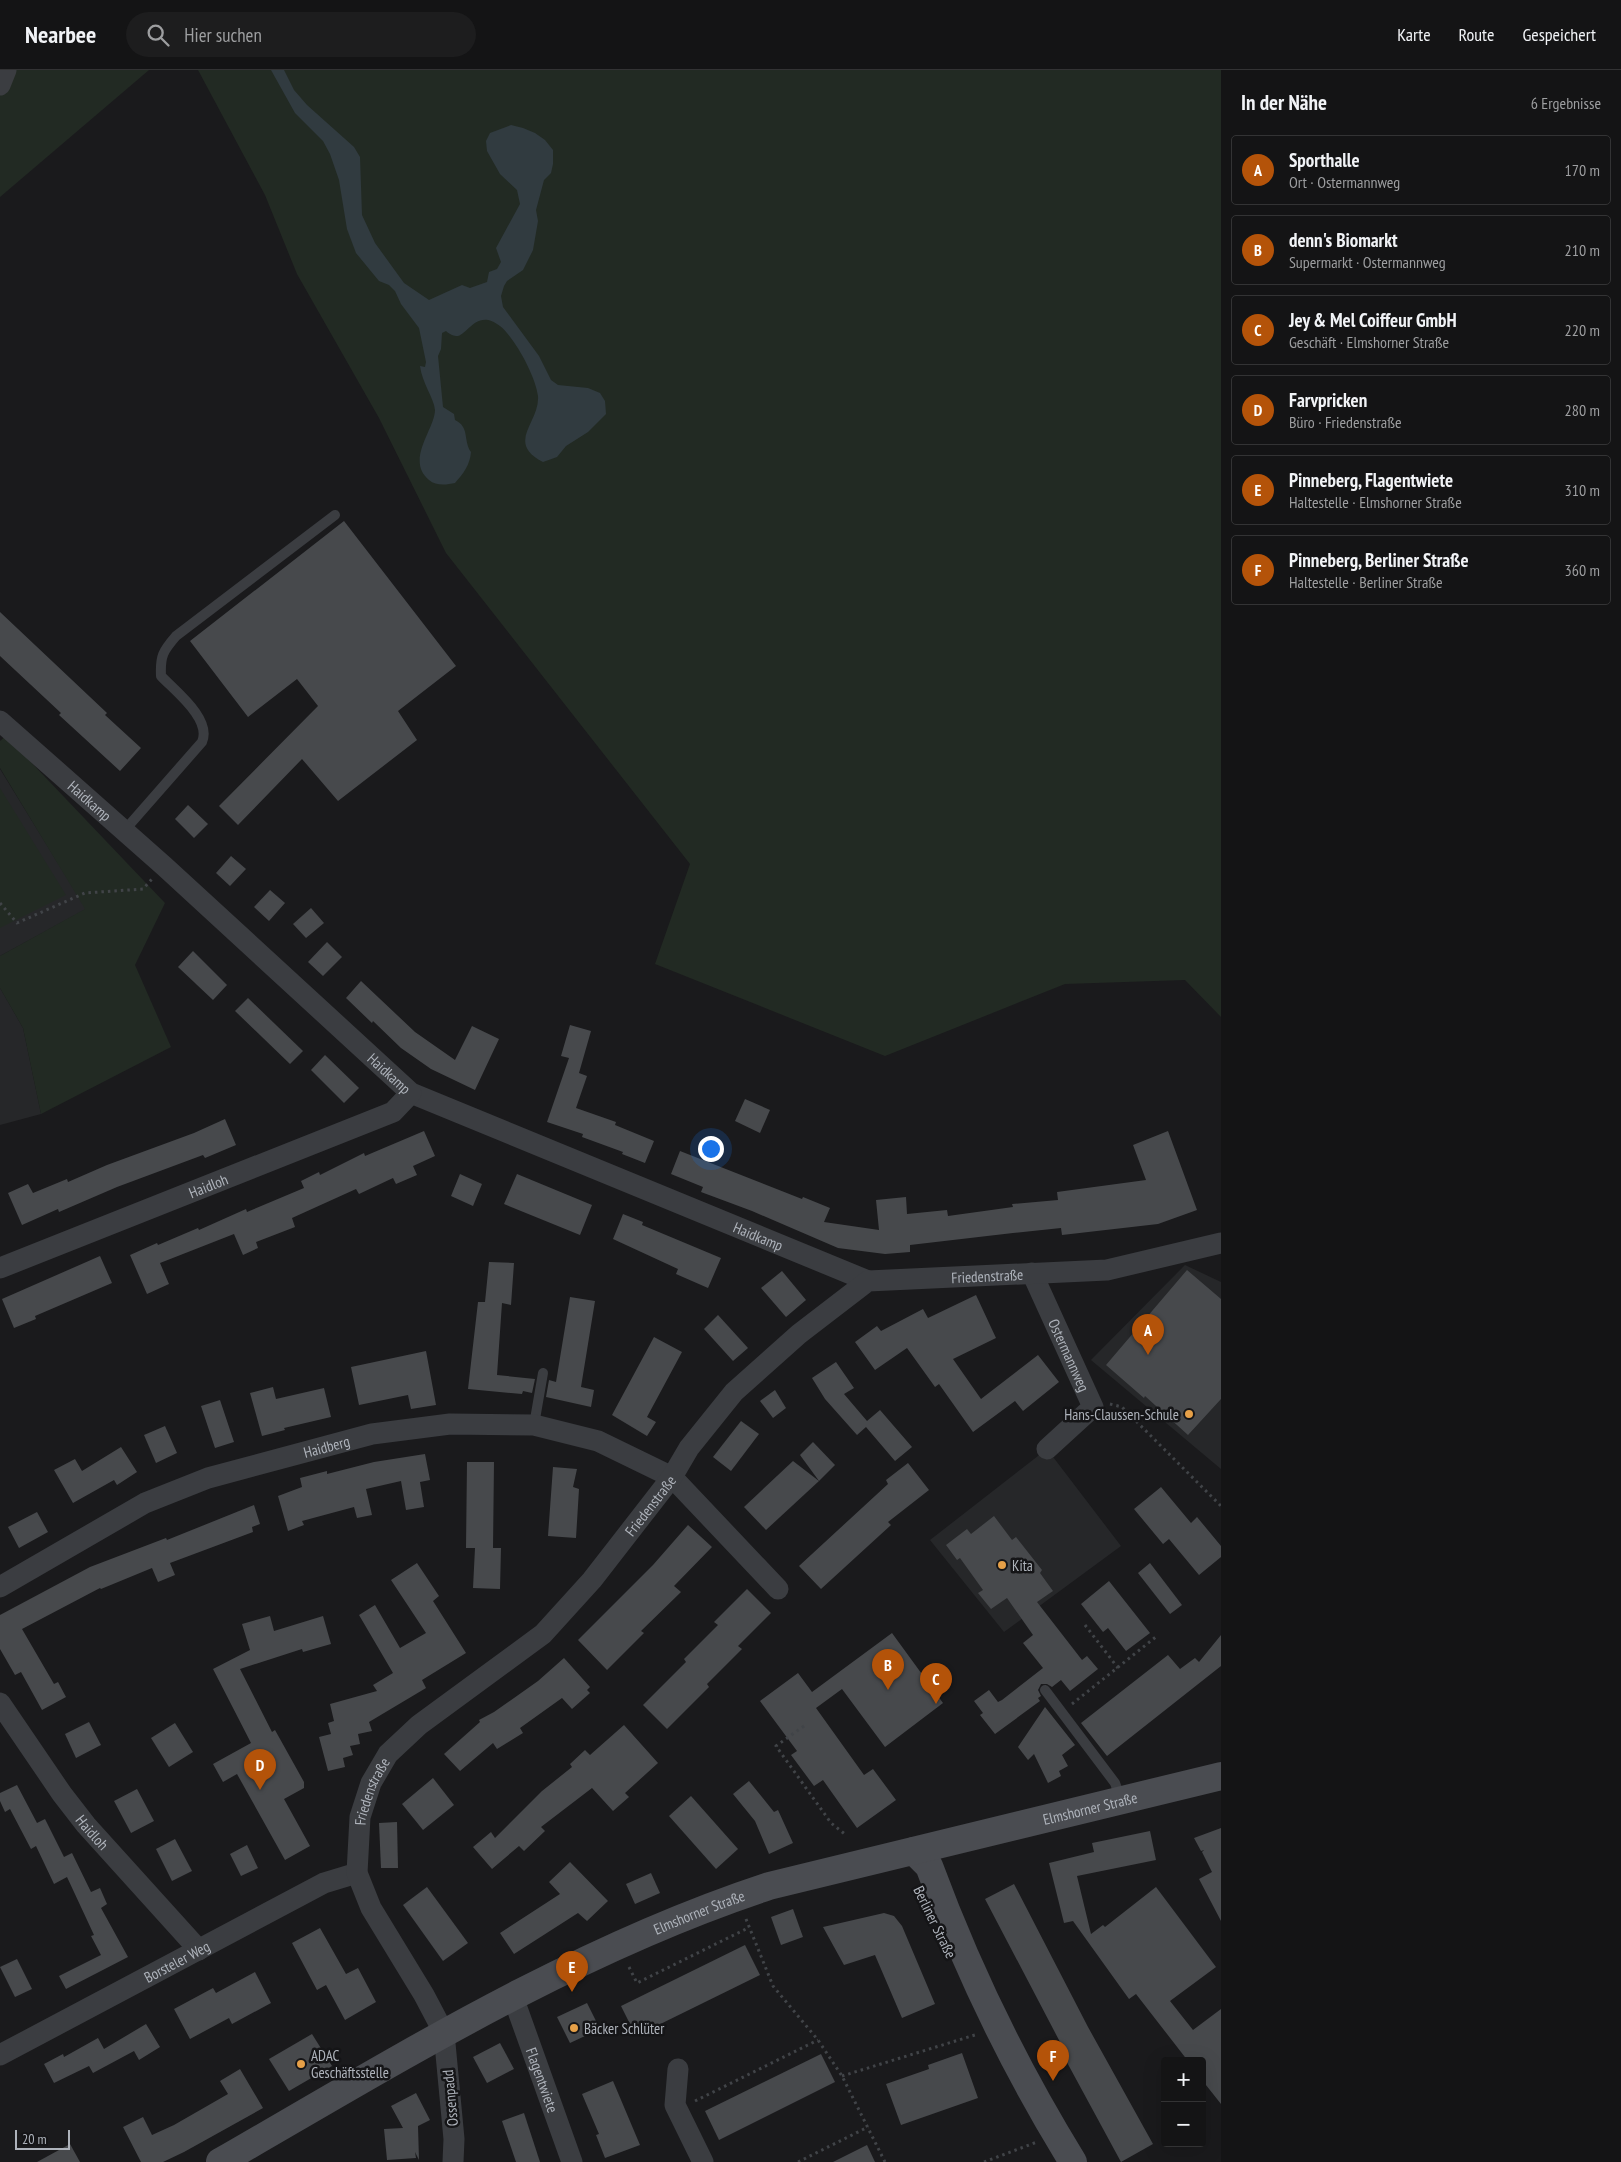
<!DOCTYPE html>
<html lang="de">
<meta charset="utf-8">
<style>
body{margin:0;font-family:"PT Sans Narrow",sans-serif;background:#1d1d1e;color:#f1f3f6}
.controls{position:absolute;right:15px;bottom:15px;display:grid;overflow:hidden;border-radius:5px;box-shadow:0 5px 20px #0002}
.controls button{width:45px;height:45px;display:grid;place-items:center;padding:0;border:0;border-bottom:1px solid #333334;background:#141415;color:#f1f3f6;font:25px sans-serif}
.scale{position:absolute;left:15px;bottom:12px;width:55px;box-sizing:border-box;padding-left:5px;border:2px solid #aeb3bb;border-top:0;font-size:14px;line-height:18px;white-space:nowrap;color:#aeb3bb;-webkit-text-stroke:4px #151517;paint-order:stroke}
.you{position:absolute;left:710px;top:1078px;width:18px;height:18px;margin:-12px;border:4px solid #fff;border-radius:50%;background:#1a73e8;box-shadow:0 0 0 8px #1a73e833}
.badge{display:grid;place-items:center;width:32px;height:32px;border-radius:50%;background:#b45309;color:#fff;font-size:16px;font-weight:700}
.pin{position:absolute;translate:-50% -41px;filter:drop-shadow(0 1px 2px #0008)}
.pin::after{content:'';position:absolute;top:26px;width:18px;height:15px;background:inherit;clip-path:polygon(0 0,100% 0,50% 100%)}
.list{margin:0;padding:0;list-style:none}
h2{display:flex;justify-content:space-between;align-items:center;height:65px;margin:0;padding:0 20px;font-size:21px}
h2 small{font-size:16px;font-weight:400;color:#9d9ea0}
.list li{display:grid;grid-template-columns:32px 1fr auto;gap:15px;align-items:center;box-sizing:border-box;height:70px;margin:0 10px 10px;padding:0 10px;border:1px solid #333334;border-radius:5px}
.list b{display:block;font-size:19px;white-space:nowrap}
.list p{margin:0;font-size:16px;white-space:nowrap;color:#9d9ea0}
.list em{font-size:16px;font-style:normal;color:#9d9ea0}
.icon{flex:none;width:28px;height:28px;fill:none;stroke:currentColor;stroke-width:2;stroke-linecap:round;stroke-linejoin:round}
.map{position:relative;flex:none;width:1221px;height:2092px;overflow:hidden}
header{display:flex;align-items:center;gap:30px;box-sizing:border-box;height:70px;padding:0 25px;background:#141415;border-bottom:1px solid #333334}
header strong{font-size:24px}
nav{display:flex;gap:28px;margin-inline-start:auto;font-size:18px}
.search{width:350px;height:45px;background:#1d1d1e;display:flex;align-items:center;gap:12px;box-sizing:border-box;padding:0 18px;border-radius:28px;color:#9d9ea0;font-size:19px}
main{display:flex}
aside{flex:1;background:#141415}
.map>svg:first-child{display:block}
.built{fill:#262729}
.green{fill:#222a23}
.water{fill:#313b40}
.building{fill:#47494c}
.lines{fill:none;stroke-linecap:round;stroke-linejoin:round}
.path{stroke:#414448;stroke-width:3;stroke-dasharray:2.5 4;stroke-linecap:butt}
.service{stroke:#3b3d41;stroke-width:10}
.minor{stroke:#3b3d41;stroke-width:21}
.secondary{stroke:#4a4c51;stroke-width:28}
.poi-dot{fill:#e6a048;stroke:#151517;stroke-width:2}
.labels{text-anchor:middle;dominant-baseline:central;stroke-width:5;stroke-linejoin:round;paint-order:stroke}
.street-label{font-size:15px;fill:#aeb3bb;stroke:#151517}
.poi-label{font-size:15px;fill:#aeb3bb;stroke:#151517;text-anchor:start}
</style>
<header>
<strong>Nearbee</strong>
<div class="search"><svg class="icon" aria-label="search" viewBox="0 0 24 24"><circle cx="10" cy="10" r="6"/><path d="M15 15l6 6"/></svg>Hier suchen</div>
<nav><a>Karte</a><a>Route</a><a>Gespeichert</a></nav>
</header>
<main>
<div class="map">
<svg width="1221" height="2092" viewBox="0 0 1221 2092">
<rect width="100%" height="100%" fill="#1a1a1c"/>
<!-- built -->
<g class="built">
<path d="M0,699l86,140 -86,47z"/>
<path d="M0,918l23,40 18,86 -41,11z"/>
<path d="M1185,1195l36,17v187l-130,-109z"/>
<path d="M1047,1379l74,97 -117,86 -74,-92z"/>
</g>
<!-- green -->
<g class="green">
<path d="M0,0h149l-149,127z"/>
<path d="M198,0h1023v947l-36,-37 -120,4 -180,72 -230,-92 35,-100 -244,-311 -67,-135 -82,-144 -32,-79z"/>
<path d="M6,666l159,167 -30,62 36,82 -130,67 -18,-86 -23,-40v-32l85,-47 -85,-141v-27z"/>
<path d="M0,718l66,107 -66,33z"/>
</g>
<!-- water -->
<path class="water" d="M271,0h13l10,20 13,15 47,42 6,10 2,58 13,28 29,40 25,17 33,-15 8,3 17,-6 2,-10 8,-3 4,-7 -5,-14 24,-44 -3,-14 -17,-16 -13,-23 -1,-10 4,-8 21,-8 12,3 12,5 10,7 8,10v14l-2,9 -7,7 -8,30 2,11 -5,29 -10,20 -16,11 -3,5 -3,10 2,11 36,49 12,24 7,5 30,3 12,5 5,8 1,13 -18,18 -22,14 -9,11 -14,5c-38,-20 -3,-39 -5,-66 -2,-19 -23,-58 -38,-70 -24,-19 -33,11 -44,10 -3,0 -8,-3 -10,-5l-4,2 -1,16 -3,7 5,51 11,7 1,6c15,7 8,21 16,32 -1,13 -8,22 -16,31 -9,2 -19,3 -26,-3 -24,-20 6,-51 6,-70 -1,-12 -13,-27 -15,-44l5,1 1,-5 -7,-34 -18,-24 -6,-13 -6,-6 -10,-4 -23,-28 -9,-24 -8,-49 -9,-26 -7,-13 -28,-28z"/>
<!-- building -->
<g class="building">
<path d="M344,451l112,145 -58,45 19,29 -79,61 -36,-42 -64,66 -19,-19 99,-100 -21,-27 -49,38 -58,-76z"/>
<path d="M0,542l107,101 -2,2 36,33 -21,23 -61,-56 2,-2 -61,-57z"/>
<path d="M188,735l20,19 -14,14 -19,-19z"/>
<path d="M231,786l15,13 -16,17 -14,-13z"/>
<path d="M270,820l15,13 -16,18 -15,-14z"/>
<path d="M311,838l13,15 -18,15 -13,-14z"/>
<path d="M327,872l15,15 -19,19 -15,-14z"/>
<path d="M193,881l34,34 -14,15 -35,-33z"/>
<path d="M361,911l54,51 40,28 17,-34 27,13 -24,51 -44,-21 -30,-21 -28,-27 -1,2 -26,-25z"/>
<path d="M248,928l55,53 -13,13 -55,-53z"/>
<path d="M570,955l21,6 -12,42 8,3 -11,32 40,14 -1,3 39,16 -9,22 -23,-9 1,-2 -41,-15 1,-3 -36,-12 22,-64 -8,-2z"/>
<path d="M325,985l34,33 -15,15 -33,-33z"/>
<path d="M745,1029l25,11 -10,23 -25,-12z"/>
<path d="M225,1049l11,26 -31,13 -2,-3 -86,32 -58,25 -1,-3 -36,16 -14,-32 20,-9 5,9 34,-14 1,3 39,-17 87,-32z"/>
<path d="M424,1061l11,25 -22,10 4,9 -21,9 -3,-6 -34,16 -3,-5 -64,29 3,9 -39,15 2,6 -15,7 -9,-21 -74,29 9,21 -22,10 -17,-39 27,-12 1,2 40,-17 1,2 47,-21 1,3 57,-24 -3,-7 18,-9 1,3 44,-22 1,3z"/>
<path d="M1168,1061l29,79 -39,14 -96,11 -1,-7 -48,5 -103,12v7l-25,2 -47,-6 -86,-37 -51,-19 2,-5 -32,-13 9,-23 122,48 1,-2 27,11 -6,14 55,8 -3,-30 30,-3 1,17 40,-4 1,6 65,-9 -1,-3 46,-4 -1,-8 89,-12 -13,-35z"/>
<path d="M460,1104l22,10 -9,22 -22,-10z"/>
<path d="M517,1104l75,31 -12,30 -76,-31z"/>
<path d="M623,1144l20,8 -1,3 79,33 -13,30 -32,-14 2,-5 -65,-30z"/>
<path d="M100,1186l12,27 -77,33 1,3 -22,9 -12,-29z"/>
<path d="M489,1192l25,1 -3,42 -9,-2 -5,72 38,4 -3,14 -9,-2 -1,3 -54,-5 10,-87h7z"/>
<path d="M1187,1200l34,29v100l-33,36 -43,-39 -1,2 -38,-33z"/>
<path d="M782,1201l24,29 -20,17 -25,-29z"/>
<path d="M976,1225l20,43 -43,21 28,40 57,-44 21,27 -36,29 -8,-10 -42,31 -34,-48 -4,3 -28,-39 -32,22 -20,-28 22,-16 4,5 42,-22 5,9z"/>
<path d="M570,1227l25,4 -14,86 13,3 -3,17 -45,-10 3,-17 7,2z"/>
<path d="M718,1245l30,33 -15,13 -29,-32z"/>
<path d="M654,1267l28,15 -35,65 9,5 -9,14 -35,-21z"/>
<path d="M426,1281l10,54 -25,4 -3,-14 -49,10 -8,-38z"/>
<path d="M836,1292l18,26 -10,6 23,27 13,-11 32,37 -17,14 -29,-34 -9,8 -32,-36 -13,-21z"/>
<path d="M273,1317l3,12 48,-11 7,29 -47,11 1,2 -23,6 -12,-43z"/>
<path d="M775,1320l11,18 -13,10 -13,-17z"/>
<path d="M220,1330l14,42 -19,6 -14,-42z"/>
<path d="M741,1351l18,13 -28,37 -18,-14z"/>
<path d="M165,1356l12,27 -21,10 -12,-28z"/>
<path d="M813,1372l22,23 -16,16 -19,-26z"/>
<path d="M121,1377l16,25 -20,13 -3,-5 -41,23 -19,-33 21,-11 7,12z"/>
<path d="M425,1384l5,26 -10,2 4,25 -18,3 -5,-29 -35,8 6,26 -15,3 -3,-11 -52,14 2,4 -16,6 -10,-35 24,-9 -2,-9 27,-7v3l47,-12z"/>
<path d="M793,1391l26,20 -53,49 -22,-23z"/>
<path d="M467,1392h27l-1,86h8l-1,41 -27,-1 2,-40h-9z"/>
<path d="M908,1393l21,27 -41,32 3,3 -70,64 -22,-23 89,-82 -2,-4z"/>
<path d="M553,1397l24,2 -4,18 6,2 -3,49 -28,-2z"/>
<path d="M1161,1417l30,36 6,-6 24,29v11l-22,18 -30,-36 -6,5 -29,-35z"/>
<path d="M254,1435l6,19 -8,3 1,5 -83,31 5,12 -17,7 -6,-14 -51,21 -1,-1 -78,41 32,55 4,-2 8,15 -24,13 -21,-38 -6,3 -15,-26v-34l90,-48 76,-29 1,2z"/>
<path d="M37,1442l11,20 -29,16 -11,-21z"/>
<path d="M994,1446l18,24 4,-3 26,33 -2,3 13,18 -16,11 45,58 5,-4 11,13 -28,22 -9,-11 -9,7 -5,-3h-6l-3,6 3,6 -3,2 2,3 -45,33 -15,-19 3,-2 -9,-12 15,-11 9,12 4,-2 41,-32 -20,-25 10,-8 -26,-37 -16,11 -13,-16 5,-3 -23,-32 -3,2 -11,-15 21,-16 4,5z"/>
<path d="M688,1455l24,22 -38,39 7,6 -40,39 3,2 -37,37 -29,-30 75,-75z"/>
<path d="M417,1493l22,33 -6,5 33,52 -44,27 4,8 -57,34 3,9 -14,3 2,10 -10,2 3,9 -10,3 2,9 -17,4 -9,-34 12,-3 -3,-11 6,-2 -4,-17 47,-13 -4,-6 20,-12 -34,-58 16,-10 25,43 26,-15 -35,-53z"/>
<path d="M1150,1493l32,42 -12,9 -32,-41z"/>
<path d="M1109,1511l41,52 -24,18 -18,-23 -5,4 -22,-28z"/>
<path d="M747,1519l24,24 -33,33 4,3 -35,35 2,3 -42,42 -24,-24 43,-43 -2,-3 34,-34 -4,-3z"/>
<path d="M270,1546l4,15 49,-15 8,28 -28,8 -1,-3 -62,20 32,63 3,-2 29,52v6l-20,11 26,47 -25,14 -48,-86 -14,8 -10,-18 38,-21 -38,-74 37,-19 -8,-26z"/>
<path d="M892,1563l51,70 -58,44 -43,-58 -26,19 48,67 9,-6 23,31 -39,28 -34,-48 -9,6 -23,-31 6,-4 -37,-50 38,-28 14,19z"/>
<path d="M1221,1565v31l-114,90 -26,-33 87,-68 12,14 15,-11 4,4z"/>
<path d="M564,1588l26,29 -3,3 3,3 -18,16 -10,-11 -42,30 3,5 -26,16 -4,-6 -33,28 -16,-17 36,-32 -1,-2 15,-8 44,-31z"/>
<path d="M1045,1637l30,38 -13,10 6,11 -9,5 2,5 -13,7 -14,-29 -6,6 -10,-13z"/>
<path d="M89,1652l12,23 -25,13 -11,-24z"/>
<path d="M175,1653l18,29 -24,15 -18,-29z"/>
<path d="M624,1655l34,38 -33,30 4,4 -16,14 -21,-23 -51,39 4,4 -21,20 -5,-5 -27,23 -19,-22 18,-15 4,6 47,-47 30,-24 -2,-3 15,-14 5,5z"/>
<path d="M433,1708l21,27 -31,25 -21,-26z"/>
<path d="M749,1711l25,31 4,-2 15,33 -24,11 -14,-33 -22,-27z"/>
<path d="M17,1715l20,38 8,-4 19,38 8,-4 19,39 9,-4 7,16 -6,4 27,49 -62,32 -7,-13 42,-21 -10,-19 3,-1 -27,-58 -13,7 -18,-38 -5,3 -21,-40 -5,3 -5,-11v-8z"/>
<path d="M137,1719l17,32 -23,12 -17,-32z"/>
<path d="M691,1726l47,53 -22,20 -47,-53z"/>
<path d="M397,1752l1,46h-17l-2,-45z"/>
<path d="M1221,1758v93l-22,-42 13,-7 -10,-20 2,-2 -3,1 -7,-13z"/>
<path d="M1150,1761l6,29 -79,16 14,58 12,-9 2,2 51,-40 60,80 -46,34 23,29 28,-21v95l-19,-24v-19h-14l-52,-67 -7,5 -56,-78 -9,2 -15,-60 45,-11 -2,-9z"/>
<path d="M175,1769l17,32 -20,10 -16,-32z"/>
<path d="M247,1775l11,23 -17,8 -11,-22z"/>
<path d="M570,1792l38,39 -21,20 -9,-8 -64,41 -14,-21 60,-39 -11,-12z"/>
<path d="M651,1803l9,20 -25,11 -9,-20z"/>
<path d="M1014,1814l74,143 65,117 -32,18 -64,-118 3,-2 -75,-143z"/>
<path d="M427,1817l41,56 -25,18 -40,-56z"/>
<path d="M793,1839l10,28 -22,8 -10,-28z"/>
<path d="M884,1843l10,3 8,10 33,78 -33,14 -27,-63 -31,10 -21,-38z"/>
<path d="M320,1858l26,46 12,-6 18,34 -31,18 -19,-35 -9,5 -25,-47z"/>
<path d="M745,1875l15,30 -124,61 -15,-30z"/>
<path d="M17,1889l15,30 -17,8 -15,-30z"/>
<path d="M255,1902l16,31 -39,21 -3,-6 -39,21 -16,-30 39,-21 3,5z"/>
<path d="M587,1933l13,26 -30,14 -13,-26z"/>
<path d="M146,1954l14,23 -21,13 -5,-9 -41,22 -4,-7 -35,17 -10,-19 19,-10 1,3 34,-19 6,11z"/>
<path d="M312,1964l20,32 -43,25 -20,-32z"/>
<path d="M500,1973l14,26 -27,14 -14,-26z"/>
<path d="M962,1983l16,45 -77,27 -15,-41 43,-15 -1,-4z"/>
<path d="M821,1984l14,28 -116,58 -14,-29z"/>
<path d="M240,1999l23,39 -79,44 -21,10h-22l-18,-35 20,-10 9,18 22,-10 54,-31 -8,-13z"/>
<path d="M613,2011l27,64 -35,13 -9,-23 3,-1 -17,-40z"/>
<path d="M416,2023l14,27 -12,6 1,34 -4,-8 1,6 -29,2 -3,-31 19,-1 -12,-22z"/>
<path d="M524,2043l16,49h-24l-14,-41z"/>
<path d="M70,2074l10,18h-43z"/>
<path d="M867,2075l8,17h-42z"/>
</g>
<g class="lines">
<!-- path -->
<g class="path">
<path d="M0,833l17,20 68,-30 58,-4 9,-10"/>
<path d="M1110,1334l12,3 99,99"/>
<path d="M1085,1555l33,43"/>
<path d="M1072,1634l85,-68"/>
<path d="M804,1656l-28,20 55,77 15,12"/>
<path d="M746,1849l27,67 45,54 24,36 43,86"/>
<path d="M629,1897l8,16 111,-55"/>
<path d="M842,2006l136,-42"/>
<path d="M695,2031l123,-61"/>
<path d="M798,2092l70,-35"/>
<path d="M984,2092l53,-20"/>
</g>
<!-- service -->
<g class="service">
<path d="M124,761l78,-89c10,-23 -27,-51 -41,-66 -1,-20 2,-25 15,-40l159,-121"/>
<path d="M534,1355l9,-52"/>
<path d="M1045,1620l70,93 6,17"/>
</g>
<!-- minor -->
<g class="minor">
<path d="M0,15l6,-15"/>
<path id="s1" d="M0,651l164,145 247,227 457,188"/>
<path id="s2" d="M0,1198l393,-156 18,-19"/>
<path id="s3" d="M1032,1203l61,134 -46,42"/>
<path id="s4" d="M0,1517l145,-84 63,-25 164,-44 78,-10 84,1 64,16 74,36 106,112"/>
<path id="s5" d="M0,1633l62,91 24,31 113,125"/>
<path id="s6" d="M513,1927l59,165"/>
<path id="s7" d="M0,1985l324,-172 33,-10"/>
<path d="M678,1999l-3,36 28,57"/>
<path id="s8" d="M453,2092l1,-23 -10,-106 -20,-38 -53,-87 -14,-35 3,-56 11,-34 17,-29 31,-29 124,-91 49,-54 80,-103 17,-29 45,-56 65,-58 69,-53 239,-11 114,-27"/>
</g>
<!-- secondary -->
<g class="secondary">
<path d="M914,1781l15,15c38,103 86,202 144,296"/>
<path id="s9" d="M220,2092c177,-102 354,-212 549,-276l452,-110"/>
</g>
</g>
<!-- markers -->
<g class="poi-dot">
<circle cx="1189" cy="1344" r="5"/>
<circle cx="1002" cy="1495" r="5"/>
<circle cx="574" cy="1958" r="5"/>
<circle cx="301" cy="1994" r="5"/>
</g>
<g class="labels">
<!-- street labels -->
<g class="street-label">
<text stroke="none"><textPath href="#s1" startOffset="120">Haidkamp</textPath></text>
<text stroke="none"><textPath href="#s1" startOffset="525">Haidkamp</textPath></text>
<text stroke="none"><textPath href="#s2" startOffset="224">Haidloh</textPath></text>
<text stroke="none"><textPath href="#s1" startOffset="930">Haidkamp</textPath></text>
<text stroke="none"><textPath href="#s8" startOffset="1236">Friedenstraße</textPath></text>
<text stroke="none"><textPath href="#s3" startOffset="90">Ostermannweg</textPath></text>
<text stroke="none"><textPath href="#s4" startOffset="358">Haidberg</textPath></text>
<text stroke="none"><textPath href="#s8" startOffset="801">Friedenstraße</textPath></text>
<text stroke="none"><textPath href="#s8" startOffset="396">Friedenstraße</textPath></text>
<text stroke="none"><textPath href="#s9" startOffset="946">Elmshorner Straße</textPath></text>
<text stroke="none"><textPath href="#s5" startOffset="159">Haidloh</textPath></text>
<text stroke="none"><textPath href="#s9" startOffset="541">Elmshorner Straße</textPath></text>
<text transform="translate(935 1852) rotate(64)">Berliner Straße</text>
<text stroke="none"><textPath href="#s7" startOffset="200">Borsteler Weg</textPath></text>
<text stroke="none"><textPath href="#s6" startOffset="88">Flagentwiete</textPath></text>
<text transform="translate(450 2028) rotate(-95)">Ossenpadd</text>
</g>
<!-- poi labels -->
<g class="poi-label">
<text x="1179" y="1344" text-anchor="end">Hans-Claussen-Schule</text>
<text x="1012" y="1495">Kita</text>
<text x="584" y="1958">Bäcker Schlüter</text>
<text x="311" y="1985">ADAC<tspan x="311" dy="17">Geschäftsstelle</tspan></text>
</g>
</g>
</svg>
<div class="controls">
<button>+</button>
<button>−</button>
</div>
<div class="scale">20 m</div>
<div class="you"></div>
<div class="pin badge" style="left:1148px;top:1285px">A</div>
<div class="pin badge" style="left:888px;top:1620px">B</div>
<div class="pin badge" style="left:936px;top:1634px">C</div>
<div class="pin badge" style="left:260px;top:1720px">D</div>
<div class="pin badge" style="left:572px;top:1922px">E</div>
<div class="pin badge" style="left:1053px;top:2011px">F</div>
</div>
<aside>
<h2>In der Nähe<small>6 Ergebnisse</small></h2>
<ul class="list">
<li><span class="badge">A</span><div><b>Sporthalle</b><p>Ort · Ostermannweg</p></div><em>170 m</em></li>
<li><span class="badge">B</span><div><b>denn's Biomarkt</b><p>Supermarkt · Ostermannweg</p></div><em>210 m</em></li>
<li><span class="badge">C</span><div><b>Jey &amp; Mel Coiffeur GmbH</b><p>Geschäft · Elmshorner Straße</p></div><em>220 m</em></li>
<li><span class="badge">D</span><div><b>Farvpricken</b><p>Büro · Friedenstraße</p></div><em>280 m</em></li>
<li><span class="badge">E</span><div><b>Pinneberg, Flagentwiete</b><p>Haltestelle · Elmshorner Straße</p></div><em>310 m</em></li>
<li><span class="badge">F</span><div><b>Pinneberg, Berliner Straße</b><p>Haltestelle · Berliner Straße</p></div><em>360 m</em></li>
</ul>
</aside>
</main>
